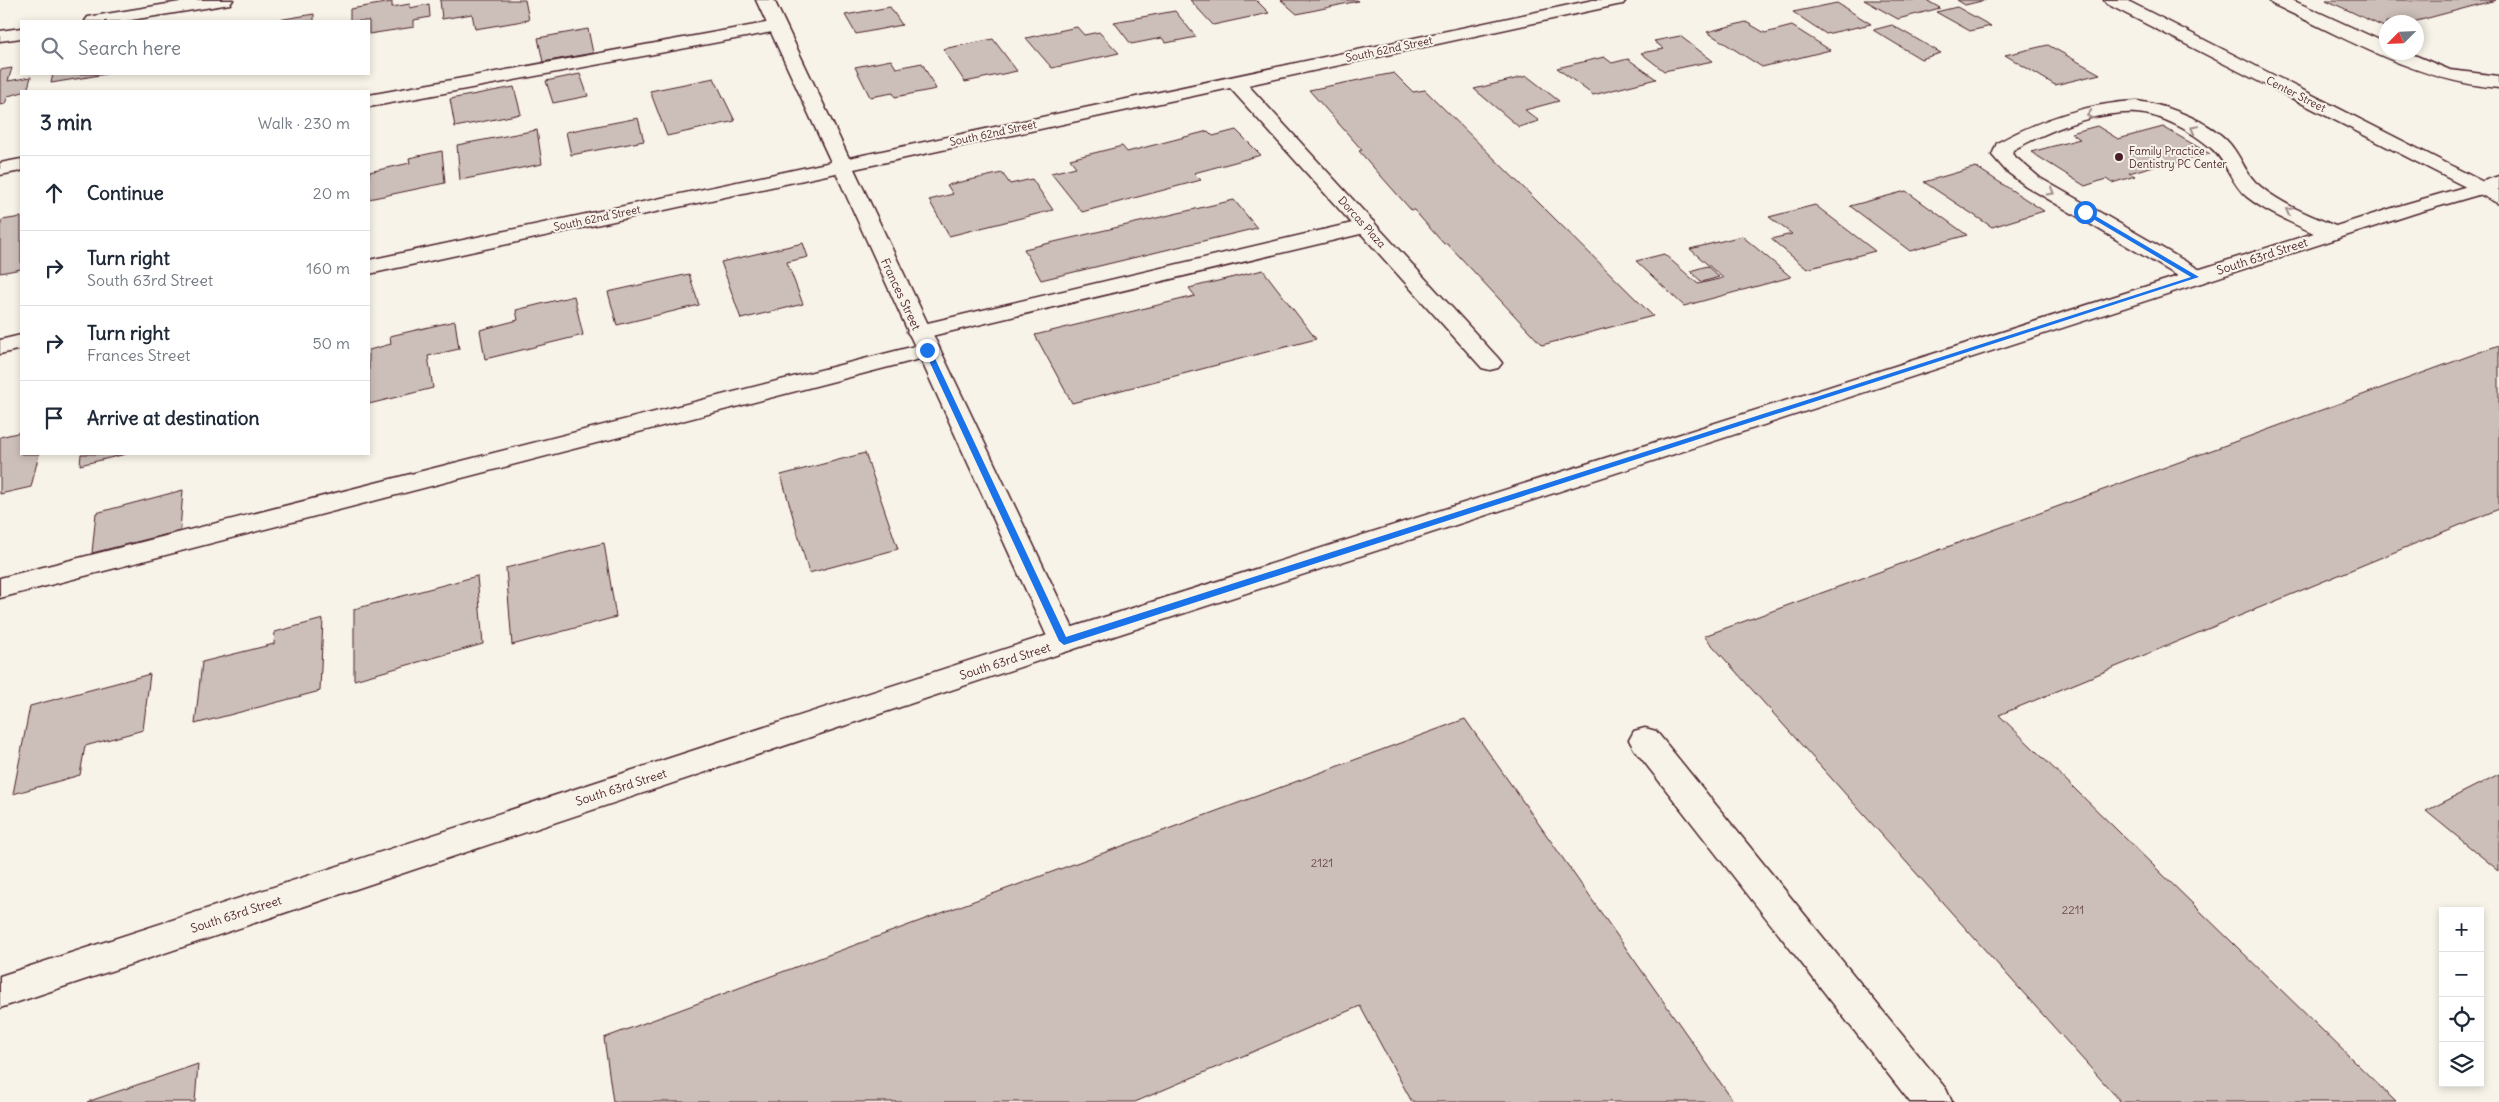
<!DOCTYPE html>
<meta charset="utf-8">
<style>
body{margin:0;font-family:Delius,sans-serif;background:#f2f2f3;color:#1f2937}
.controls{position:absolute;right:15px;bottom:15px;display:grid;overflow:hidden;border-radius:0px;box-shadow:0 2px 8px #0003}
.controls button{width:45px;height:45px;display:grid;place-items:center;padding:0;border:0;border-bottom:1px solid #e0e1e3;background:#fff;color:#1f2937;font:25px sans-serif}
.compass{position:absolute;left:2379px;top:15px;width:45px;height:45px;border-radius:50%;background:#fff;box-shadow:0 2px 8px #0003;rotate:246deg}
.stop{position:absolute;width:15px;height:15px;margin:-11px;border:4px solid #1a73e8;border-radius:50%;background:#fff}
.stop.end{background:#1a73e8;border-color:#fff;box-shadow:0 1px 5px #0008}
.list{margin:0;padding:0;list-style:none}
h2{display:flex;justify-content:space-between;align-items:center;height:65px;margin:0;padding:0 20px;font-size:21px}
h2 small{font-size:16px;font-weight:400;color:#747a83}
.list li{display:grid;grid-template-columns:32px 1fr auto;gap:15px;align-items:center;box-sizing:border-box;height:75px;padding:0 20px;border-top:1px solid #e0e1e3}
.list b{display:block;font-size:19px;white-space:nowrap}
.list p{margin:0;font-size:16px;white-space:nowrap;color:#747a83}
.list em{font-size:16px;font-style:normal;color:#747a83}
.icon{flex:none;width:28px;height:28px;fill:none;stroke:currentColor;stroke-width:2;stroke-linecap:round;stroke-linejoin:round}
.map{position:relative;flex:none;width:2499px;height:1102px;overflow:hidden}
.search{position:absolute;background:#fff;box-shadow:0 2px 8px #0003;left:20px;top:20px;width:350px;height:55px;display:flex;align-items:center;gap:12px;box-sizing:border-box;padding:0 18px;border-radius:0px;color:#747a83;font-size:19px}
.panel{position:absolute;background:#fff;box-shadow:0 2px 8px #0003;left:20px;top:90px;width:350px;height:365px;border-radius:0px}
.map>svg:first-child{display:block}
.building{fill:#ccbfb9;stroke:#4a1f2b}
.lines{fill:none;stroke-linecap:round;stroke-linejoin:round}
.service-casing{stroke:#4a1f2b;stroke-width:3}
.minor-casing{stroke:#4a1f2b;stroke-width:3}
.tertiary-casing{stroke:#4a1f2b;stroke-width:3}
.primary-casing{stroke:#4a1f2b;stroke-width:3}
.service{fill:#f7f3e8;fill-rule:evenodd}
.minor{fill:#f7f3e8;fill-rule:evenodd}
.tertiary{fill:#f7f3e8;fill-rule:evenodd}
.primary{fill:#f7f3e8;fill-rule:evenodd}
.oneway{stroke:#a0898a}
.route{fill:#1a73e8}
.poi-dot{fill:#4a1f2b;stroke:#f7f3e8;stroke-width:2}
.labels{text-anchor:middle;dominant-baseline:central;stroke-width:4;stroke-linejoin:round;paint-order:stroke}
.far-street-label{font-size:11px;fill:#4a1f2b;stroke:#f7f3e8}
.far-poi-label{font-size:11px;fill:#4a1f2b;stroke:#f7f3e8;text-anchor:start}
.street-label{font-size:12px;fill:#4a1f2b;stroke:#f7f3e8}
.near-number-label{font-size:12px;fill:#6a474e}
</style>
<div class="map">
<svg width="2499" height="1102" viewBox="0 0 2499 1102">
<rect width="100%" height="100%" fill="#f7f3e8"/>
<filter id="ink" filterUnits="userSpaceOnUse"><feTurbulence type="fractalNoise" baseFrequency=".02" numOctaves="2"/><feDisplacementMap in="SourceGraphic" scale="10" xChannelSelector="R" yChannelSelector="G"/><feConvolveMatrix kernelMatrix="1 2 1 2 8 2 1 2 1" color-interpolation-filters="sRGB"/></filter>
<g filter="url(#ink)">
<!-- building -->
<g class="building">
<path d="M440,0h85l4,20 -54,9 -3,-15 -30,5z"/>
<path d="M1190,0h66l13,13 -56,12z"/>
<path d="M1281,0h76l1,1 -61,13z"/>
<path d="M1864,0h62l14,8 -42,11z"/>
<path d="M1957,0h29l-21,5z"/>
<path d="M2326,0h170l-83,22h-27v6z"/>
<path d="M392,2v5l18,-3v4l19,-4 1,13 -16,3v7l-45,7v-13h-19v-12z"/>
<path d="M1837,3l34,21 -45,10 -33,-22z"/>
<path d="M890,7l12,18 -46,9 -11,-19z"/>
<path d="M1957,7l34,19 -21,5 -34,-19z"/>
<path d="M1175,11l21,26 -30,6 -4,-5 -31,6 -17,-22z"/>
<path d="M314,14v7h-36v-1z"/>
<path d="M1746,22l19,11 27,-7 38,24 -68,17 -55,-35z"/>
<path d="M1892,25l49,28 -20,6 -48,-29z"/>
<path d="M1077,27l7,8 15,-3 20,21 -67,15 -26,-30z"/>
<path d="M588,29l5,24 -50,9 -5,-24z"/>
<path d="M1680,36l33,25 -49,10 -23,-18 23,-4 -10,-8z"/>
<path d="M993,39l24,32 -52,11 -22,-33z"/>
<path d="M2048,45l52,29 -45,11 -50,-30z"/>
<path d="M1604,57l8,6 16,-4 28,20 -63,16 -36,-27z"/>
<path d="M891,60l5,8 26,-5 14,26 -41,8 -2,-4 -23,4 -15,-30z"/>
<path d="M12,68l-4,13 23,-4 -4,14 -19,5 -3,8 -5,1v-35z"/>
<path d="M1394,73l19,19 12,-2 228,226 -111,29 -95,-102 -3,1 -30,-34h-3l-52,-59 3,-1 -53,-60z"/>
<path d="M53,74h53l-55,9z"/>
<path d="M580,74l8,22 -35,7 -7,-22z"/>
<path d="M1527,76l32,25 -34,9 14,11 -20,6 -45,-38z"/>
<path d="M714,78l21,43 -68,15 -17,-45z"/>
<path d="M514,87l7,27 -66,13 -5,-28z"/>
<path d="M638,118l6,23 -73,14 -5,-23z"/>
<path d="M2097,126l21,13 45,-12 47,27 -34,9 -5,-2 -42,12 6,3 -23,7 -6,-4 -21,7 -54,-34 49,-13 -9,-6z"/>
<path d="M537,130l5,34 -82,16 -3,-35z"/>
<path d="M1236,130l25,25 -67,18 7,7 -119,32 -31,-39 25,-6 -6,-8 52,-13 5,6 81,-21 5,5z"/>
<path d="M442,151l3,32 -76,16v-27l41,-9 -1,-5z"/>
<path d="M1976,167l68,44 -52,16 -68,-45z"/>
<path d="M1002,173l8,11 22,-5 21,31 -104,26 -20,-36 24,-6 -6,-9z"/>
<path d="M1906,191l61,44 -57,16 -60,-45z"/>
<path d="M1234,200l23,28 -216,52 -17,-31z"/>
<path d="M1815,205l60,46 -68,18 -36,-30 21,-5 -23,-17z"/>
<path d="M21,217v52l-21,4v-46l2,-7z"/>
<path d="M1742,236l49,41 -107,29 -48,-45 28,-7 34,30 25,-6 -33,-29z"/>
<path d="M803,243l5,14 -21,5 16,42 -62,15 -20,-57z"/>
<path d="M1707,266l12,11 -17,5 -12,-11z"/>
<path d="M1263,270l53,69 -244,64 -37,-68 160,-39 -6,-8z"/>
<path d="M689,274l10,31 -82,20 -9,-33z"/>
<path d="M574,296l9,39 -98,24 -5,-29 38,-10 -2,-10z"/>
<path d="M455,321l4,28 -31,7 5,32 -64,16v-54l22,-6 -1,-8z"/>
<path d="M2499,345v164l-500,206 397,387h-275l-417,-466z"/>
<path d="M21,432v22h18l-8,33 -31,7v-57z"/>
<path d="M865,453l33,96 -89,24 -28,-98z"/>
<path d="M81,454h45l-46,11z"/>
<path d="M183,490l-3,41 -88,22 4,-40z"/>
<path d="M604,543l12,74 -104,28 -6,-77z"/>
<path d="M477,576l6,68 -129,36v-71z"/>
<path d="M323,619l-3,72 -125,33 7,-62 72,-18 1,-12z"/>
<path d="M150,674l-7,56 -58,16 -5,29 -67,19 17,-88z"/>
<path d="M1465,719l269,383h-322l-52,-96 -225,96h-522l-9,-64z"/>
<path d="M2499,774v97l-73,-60z"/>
<path d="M198,1064l-3,38h-108z"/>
</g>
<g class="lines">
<!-- service casing -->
<g class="service-casing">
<g id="service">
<path d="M2269,0h23l94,43v9h21l43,18 49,6v12c-80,-6 -155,-51 -227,-84z"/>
<path d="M777,21l6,1 3,4 -3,4 -414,77v-12z"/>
<path d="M2137,101c29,4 74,20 93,43 12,14 16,32 31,43 23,19 52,29 79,41l3,5 -3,5 -8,1 -8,-1c-26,-13 -54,-23 -77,-41 -17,-14 -20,-36 -36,-49 -18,-16 -50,-34 -75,-35 -41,-2 -88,18 -123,37l-1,4 28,24 164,94 3,5 -3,5 -8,2 -8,-2 -162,-96 -20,-15 -14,-16 5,-12c42,-23 92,-40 140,-42z"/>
<path d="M21,159v12l-21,4v-12z"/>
<path d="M1365,220l8,1 3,5 -3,5 -454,108 -8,-2 -4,-5 4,-5 8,-2z"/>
<path d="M927,343l8,2 4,5 -4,5 -935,243v-20z"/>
</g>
</g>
<!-- minor casing -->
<g class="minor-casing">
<g id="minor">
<path d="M192,0h41l-3,4 -6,1 -99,16h-40l3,-4 6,-1z"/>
<path d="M756,0h18l75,158 744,-158h33l-3,4 -6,1 -369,80 250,273 4,5 -4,5 -8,2 -8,-2 -252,-280 -376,81 225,472 -5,8 -10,3 -10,-3 -5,-8 -213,-468 -467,101v-14l462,-98z"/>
<path d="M21,28v10l-21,3v-10z"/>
<path d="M2499,176v13l-21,6 -7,-2 -3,-4 3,-4z"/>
<path d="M21,335v14l-21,5v-14z"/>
<path d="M1645,728l11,3 290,358 6,13h-42l-276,-353 -5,-9 5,-9z"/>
</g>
</g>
<!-- tertiary casing -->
<g class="tertiary-casing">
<path id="tertiary" d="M2478,183l7,2 3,4 -3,4 -69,20 -1342,436 -1074,359v-32l1054,-343 1348,-428z"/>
</g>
<!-- primary casing -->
<g class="primary-casing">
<path id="primary" d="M2104,0h22l373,190v14l-392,-200z"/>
</g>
<!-- service -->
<use href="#service" class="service"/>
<!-- minor -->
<use href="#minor" class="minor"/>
<!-- tertiary -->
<use href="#tertiary" class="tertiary"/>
<!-- primary -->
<use href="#primary" class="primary"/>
</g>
<!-- one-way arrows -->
<defs><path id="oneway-chevron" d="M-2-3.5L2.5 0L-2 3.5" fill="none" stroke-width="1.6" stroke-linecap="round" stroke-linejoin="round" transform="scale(1.25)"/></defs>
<g class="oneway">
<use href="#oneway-chevron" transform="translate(2090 115) rotate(165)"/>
<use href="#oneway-chevron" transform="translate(2194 129) rotate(-152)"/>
<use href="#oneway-chevron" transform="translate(2051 192) rotate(30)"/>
<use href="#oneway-chevron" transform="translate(2289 211) rotate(-152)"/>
</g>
</g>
<!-- route -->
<path class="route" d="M2083,211h4l112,66 -1135,368 -5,-4 -135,-291 3,-2 4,2 135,287 1125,-360 -108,-64z"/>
<!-- markers -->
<circle class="poi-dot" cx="2119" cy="157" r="5"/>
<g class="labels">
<!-- far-street labels -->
<g class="far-street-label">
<text transform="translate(1389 49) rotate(-12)">South 62nd Street</text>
<text transform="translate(2296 94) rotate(27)">Center Street</text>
<text transform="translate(993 133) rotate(-12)">South 62nd Street</text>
<text transform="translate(597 218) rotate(-12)">South 62nd Street</text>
<text transform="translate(1362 222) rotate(48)">Dorcas Plaza</text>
</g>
<!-- far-poi labels -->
<g class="far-poi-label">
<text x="2129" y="151">Family Practice<tspan x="2129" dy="13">Dentistry PC Center</tspan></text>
</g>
<!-- street labels -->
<g class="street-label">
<text transform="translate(2262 256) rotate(-18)">South 63rd Street</text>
<text transform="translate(901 294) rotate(65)">Frances Street</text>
<text transform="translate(1005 661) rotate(-18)">South 63rd Street</text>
<text transform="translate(621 787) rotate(-18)">South 63rd Street</text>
<text transform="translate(236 914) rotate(-18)">South 63rd Street</text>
</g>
<!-- near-number labels -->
<g class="near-number-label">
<text x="1322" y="862">2121</text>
<text x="2073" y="909">2211</text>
</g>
</g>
</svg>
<div class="controls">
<button>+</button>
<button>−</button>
<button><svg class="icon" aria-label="locate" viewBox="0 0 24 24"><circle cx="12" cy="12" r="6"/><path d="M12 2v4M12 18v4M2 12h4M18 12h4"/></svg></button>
<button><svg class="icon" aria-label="layers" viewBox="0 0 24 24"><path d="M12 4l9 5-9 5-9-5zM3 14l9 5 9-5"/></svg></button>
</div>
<svg class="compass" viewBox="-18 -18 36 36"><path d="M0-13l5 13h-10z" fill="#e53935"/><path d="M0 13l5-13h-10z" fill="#747a83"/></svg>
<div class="stop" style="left:2085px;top:212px"></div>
<div class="stop end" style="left:927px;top:350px"></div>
<div class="search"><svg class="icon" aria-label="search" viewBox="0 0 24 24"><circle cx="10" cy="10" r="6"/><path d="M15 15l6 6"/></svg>Search here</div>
<section class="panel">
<h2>3 min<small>Walk · 230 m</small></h2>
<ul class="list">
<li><svg class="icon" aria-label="ahead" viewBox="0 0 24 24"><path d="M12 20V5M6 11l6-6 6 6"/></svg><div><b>Continue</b></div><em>20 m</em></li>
<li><svg class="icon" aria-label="right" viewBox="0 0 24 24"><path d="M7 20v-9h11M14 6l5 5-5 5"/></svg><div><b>Turn right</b><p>South 63rd Street</p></div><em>160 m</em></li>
<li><svg class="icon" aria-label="right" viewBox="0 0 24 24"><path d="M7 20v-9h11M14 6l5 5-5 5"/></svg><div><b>Turn right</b><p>Frances Street</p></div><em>50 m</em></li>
<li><svg class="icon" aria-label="arrive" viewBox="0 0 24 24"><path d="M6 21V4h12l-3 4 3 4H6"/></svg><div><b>Arrive at destination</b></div></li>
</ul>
</section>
</div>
